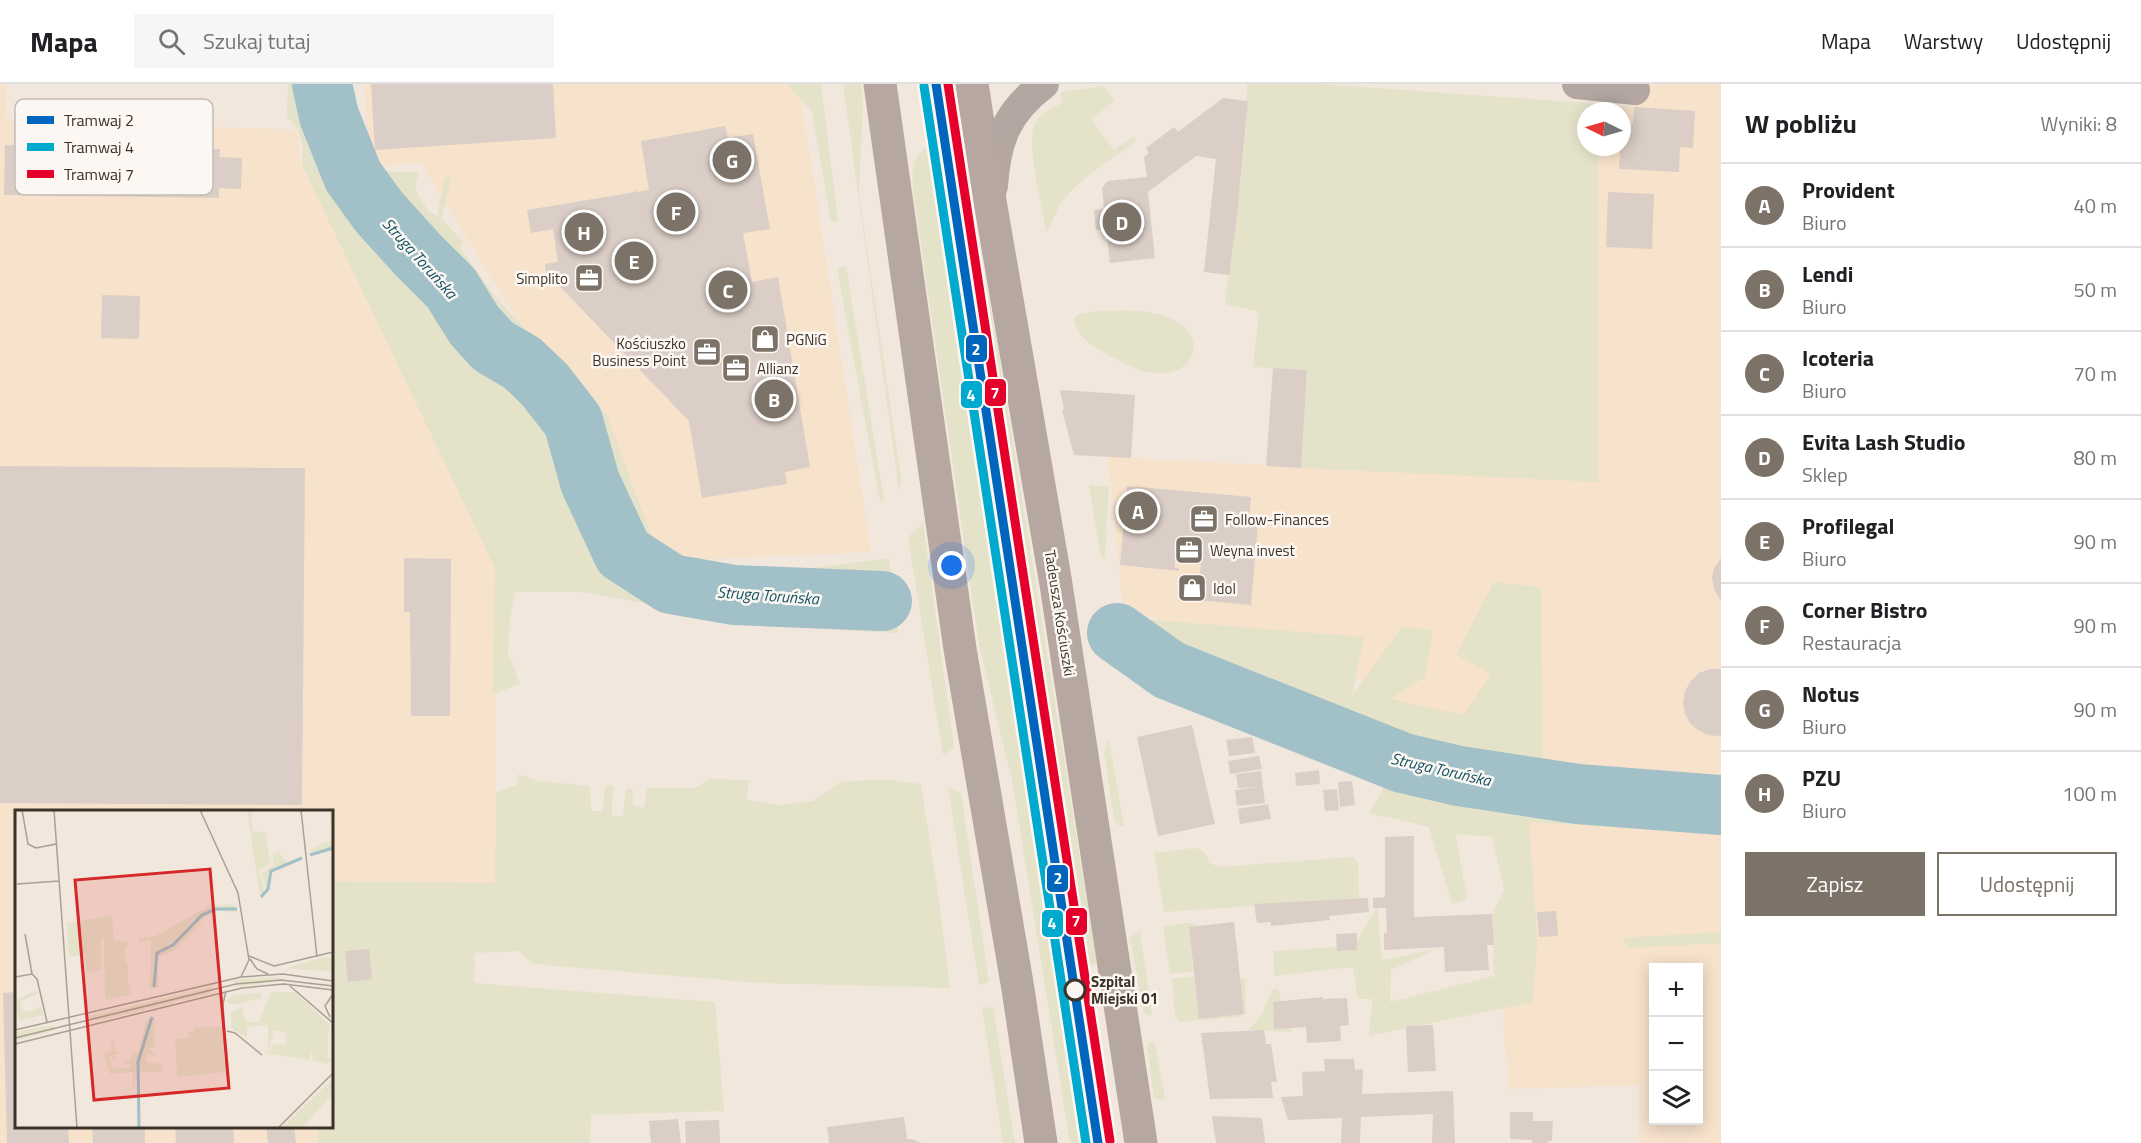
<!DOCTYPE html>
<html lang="pl">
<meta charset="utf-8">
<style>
body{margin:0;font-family:"Titillium Web",sans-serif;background:#f6f6f6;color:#202124}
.controls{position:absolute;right:18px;bottom:18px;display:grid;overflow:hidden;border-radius:0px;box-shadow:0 3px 15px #0003}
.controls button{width:54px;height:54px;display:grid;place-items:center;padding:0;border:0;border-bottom:2px solid #e0e0e0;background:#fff;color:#202124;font:30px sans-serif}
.compass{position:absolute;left:1577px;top:18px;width:54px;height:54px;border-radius:50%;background:#fff;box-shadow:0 3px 15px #0003;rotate:275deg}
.you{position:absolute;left:952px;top:482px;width:21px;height:21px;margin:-15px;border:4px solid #fff;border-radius:50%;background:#1a73e8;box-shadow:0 0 0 9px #1a73e833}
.badge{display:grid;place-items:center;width:39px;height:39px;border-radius:50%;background:#7c7268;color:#fff;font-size:20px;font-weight:700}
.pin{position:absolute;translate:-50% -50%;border:3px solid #fff;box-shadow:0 2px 6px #0006}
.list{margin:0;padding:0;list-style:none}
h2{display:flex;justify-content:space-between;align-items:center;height:78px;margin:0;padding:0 24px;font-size:26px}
h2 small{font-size:20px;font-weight:400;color:#757577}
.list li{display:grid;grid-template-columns:39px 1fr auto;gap:18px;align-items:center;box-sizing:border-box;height:84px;padding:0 24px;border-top:2px solid #e0e0e0}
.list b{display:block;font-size:22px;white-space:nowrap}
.list p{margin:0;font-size:20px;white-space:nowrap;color:#757577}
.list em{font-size:20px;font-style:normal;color:#757577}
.actions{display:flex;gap:12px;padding:18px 24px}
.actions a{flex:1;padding:14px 0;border:2px solid #7c7268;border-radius:0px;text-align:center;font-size:21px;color:#7c7268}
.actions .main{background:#7c7268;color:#fff}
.icon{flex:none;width:33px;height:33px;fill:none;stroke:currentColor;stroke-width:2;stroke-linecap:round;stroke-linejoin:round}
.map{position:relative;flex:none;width:1721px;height:1059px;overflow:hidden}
header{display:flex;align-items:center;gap:36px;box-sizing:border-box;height:84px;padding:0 30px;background:#fff;border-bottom:2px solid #e0e0e0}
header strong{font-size:28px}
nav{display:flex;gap:33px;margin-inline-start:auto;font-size:21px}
.search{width:420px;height:54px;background:#f6f6f6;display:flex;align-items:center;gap:15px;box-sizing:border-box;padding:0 21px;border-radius:0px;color:#757577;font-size:22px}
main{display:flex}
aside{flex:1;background:#fff}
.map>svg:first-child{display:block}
.built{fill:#f7e2cc;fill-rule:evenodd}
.green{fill:#e4e2c9}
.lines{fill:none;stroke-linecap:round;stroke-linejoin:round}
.river{stroke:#a2c0c8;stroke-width:60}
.building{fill:#dbcec6}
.minor{stroke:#b4a7a1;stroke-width:30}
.primary{stroke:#b6a7a0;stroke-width:33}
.tram-1-casing{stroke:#fcf7f2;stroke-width:14}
.tram-2-casing{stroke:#fcf7f2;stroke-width:14}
.tram-3-casing{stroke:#fcf7f2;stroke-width:14}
.tram-1{stroke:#0065bd;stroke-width:9}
.tram-2{stroke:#00a9ce;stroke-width:9}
.tram-3{stroke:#e4002b;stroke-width:9}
.stop-dot{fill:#fcf7f2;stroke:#3d3329;stroke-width:3}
.labels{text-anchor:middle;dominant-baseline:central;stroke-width:5;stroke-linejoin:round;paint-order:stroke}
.poi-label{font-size:15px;fill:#3d3329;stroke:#fcf7f2;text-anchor:start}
.street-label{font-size:15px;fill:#3d3329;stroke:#fcf7f2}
.stop-label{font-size:15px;font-weight:bold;fill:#3d3329;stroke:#fcf7f2;text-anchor:start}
.water-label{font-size:16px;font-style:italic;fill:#125365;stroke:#fcf7f2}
.inset-river{fill:none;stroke:#a2c0c8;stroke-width:3}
.inset-road{fill:none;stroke:#aa9f94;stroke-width:1.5}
.view{fill:#d62828;fill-opacity:0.15;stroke:#d62828;stroke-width:3}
.inset-edge{fill:none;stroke:#3d3329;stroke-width:3}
.key{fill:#fcf7f2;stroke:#c3bcb6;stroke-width:1.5}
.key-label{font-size:16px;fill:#3d3329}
.line-badge{stroke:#fcf7f2;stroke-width:2}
.badge-label{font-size:16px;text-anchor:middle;font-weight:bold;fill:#fff}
</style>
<header>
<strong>Mapa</strong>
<div class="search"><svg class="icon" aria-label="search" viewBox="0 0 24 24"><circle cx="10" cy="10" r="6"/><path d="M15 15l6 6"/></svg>Szukaj tutaj</div>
<nav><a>Mapa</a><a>Warstwy</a><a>Udostępnij</a></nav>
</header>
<main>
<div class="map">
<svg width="1721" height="1059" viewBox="0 0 1721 1059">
<rect width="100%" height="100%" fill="#f2e7dc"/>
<!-- built -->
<g class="built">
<path d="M0,0h6v35l292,11 1,29 196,409 1,315 -164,-2v-69h-316v314l301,1 1,16h-318z"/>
<path d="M365,0h434l72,468 -204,9 -246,-397 -52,2z"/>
<path d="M1636,0h85v1059h-82v-58l-130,4 -6,-72 -1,-73 27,-122 -158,-138 -63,-24 -163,-45 -22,-9 -15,-149 490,25v-335h24v-36h-23v-7l34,3zM1654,884h44v152h-44z"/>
</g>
<!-- green -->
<g class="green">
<path d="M288,0h49l11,53 20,34 51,1 -4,17 13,22 9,5 8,-39 6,1 -9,41 21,23 -3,6 38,52 108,113 55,149 72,16 156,-20 9,75 -78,-4 -108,-13 -129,-24h-68l-5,27 -2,33 12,32 -27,10 2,-126 -193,-403 1,-19 -5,-16 -11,-14z"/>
<path d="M787,0h34l17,137 -7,1 -19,-110z"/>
<path d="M843,0h18l2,20 -4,90 42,284 -2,12z"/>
<path d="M1247,0h73l279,20v7h-13v36h12v335l-297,-14 6,-98 -54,-3 6,-55 -34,-8 20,-163z"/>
<path d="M1104,2l10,15 -23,18 23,31 20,-14 2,5c-25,19 -55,36 -74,61 -7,9 -9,20 -15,30 -4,-23 -23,-92 -11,-110 6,-10 17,-14 26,-19l-1,-11z"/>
<path d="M933,59c21,0 25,5 33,23l31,177 100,621 -20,3 28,176h-35l-58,-363 -33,-135 -66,-456c-1,-23 -2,-34 20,-46z"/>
<path d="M846,182l38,234 -4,2 -43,-233z"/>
<path d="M1098,227c22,0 47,-3 69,6 45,18 29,63 -17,55 -16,-2 -33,-12 -47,-20 -13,-8 -27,-17 -29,-33l4,-5z"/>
<path d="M1089,401l20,2 -4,71 -4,-1z"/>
<path d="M923,439l31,225 -11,7 -35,-218z"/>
<path d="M1494,498l47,5 2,215 144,16 1,13 -159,-9 8,120 -4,60 -164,34 3,-37h-14l-5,-32 -79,9v-25l80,-5 23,-40 5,54 54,-11 -45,21 -1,32 104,-26 -2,-62 12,-24 -12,-54 -36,-1 11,64 -15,5 -23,-77 -60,-14 23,-39 -242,-91 -34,-66 248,20 -12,58 50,-68 31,3 -8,47 -35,22 73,16 28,-41 -35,-19z"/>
<path d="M1109,656l15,86 -7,-1 -3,-6 -10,-68z"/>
<path d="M518,690l20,7 52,5 1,25h11l4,-26h7l-1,30 11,2 3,-28h6l1,16 11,3 3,-20h47l16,-9 39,1 -2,20 32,5 34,-4 29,-20 48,-1 31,4 19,123 10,81 -190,-5 -227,-19 -14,-13 -44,2 -1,30 241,19 9,109 -133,4 -1,28h-272l-1,-16 15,-1v-245l163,2 1,-91 21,-7z"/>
<path d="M948,703l13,6 28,189 -10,3z"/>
<path d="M1193,764c11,1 13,6 16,15l10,4 135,-10 4,7 1,35 -195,13 -10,-59z"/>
<path d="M1189,839l12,2 -12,2 4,44 -23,3 -7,-48z"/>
<path d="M1140,847l12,84 -4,1 -4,-3 -14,-76z"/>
<path d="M1721,848v11l-93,5 -5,-10z"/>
<path d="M1194,893l5,42 45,-5 -4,-36 5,1 1,34 -7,4 -60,5 -4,-6 -3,-38z"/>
<path d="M1276,905l3,2 2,11 -8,1 1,25h18l-1,4 -42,-2 13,-16 10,-24z"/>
<path d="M993,923l22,136h-12l-21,-135z"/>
<path d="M1150,958l5,1 10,56 -6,1 -5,-3 -7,-51z"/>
</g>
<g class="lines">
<!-- river -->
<g class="river">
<path d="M322,0l7,32 24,60 26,36 38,42 34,34 23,37 19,21 29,17 23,22 28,36 17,61 33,71 48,31 63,11 148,6"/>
<path d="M1117,549l52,37 234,93 56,13 119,18 143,11"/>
</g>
</g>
<!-- building -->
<g class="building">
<path d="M371,0h182l3,54 -181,12z"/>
<path d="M1223,14l25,3 -12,123 -7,51 -25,-3 12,-113 -20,-3 -48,36 7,66 -45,5 -4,-34 -10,1 -2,-20 10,-1 -2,-21 6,-7 39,-4 -3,-20 5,-4 -3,-5 28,-21 4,5z"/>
<path d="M1634,23l61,4 -2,37 -13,-1 -1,25 -60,-3 3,-46 11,1z"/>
<path d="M725,42l3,12 25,-4 17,95 -27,4 9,49 26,-5 32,190 -25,5 2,12 -85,14 -13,-77 -143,-149 -1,-8 13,-2 -5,-33 -22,4 -4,-23 108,-18 1,-3 1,3 12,-2 -8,-49z"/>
<path d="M5,61l215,4 -1,8 23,1 -1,31 -22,-1v10l-215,-3z"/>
<path d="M1608,108l46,2 -2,55 -46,-2z"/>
<path d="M102,211l38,1 -1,43 -38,-1z"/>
<path d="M1273,284l34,2 -6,98 -35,-2z"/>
<path d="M1060,306l75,5 -4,63 -57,-3 -12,-45 2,-1z"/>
<path d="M0,382l305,2 -3,337 -302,-2z"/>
<path d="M1127,402l124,11 -2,23h3l-1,3 7,1 -7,81 -54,-5 4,-38 -26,-2v8h4v3l-59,-6z"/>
<path d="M404,474l47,1 -1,157h-39l-1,-104h-6z"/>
<path d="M1721,474v43l-7,-12 -2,-11 2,-10z"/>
<path d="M1710,585h11v67h-2l-11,-1 -10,-5 -8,-7 -5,-9 -2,-11 2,-12 6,-10 8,-8z"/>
<path d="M1192,641l23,99 -57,12 -21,-99z"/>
<path d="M1252,653l3,16 -26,3 -3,-16z"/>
<path d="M1259,672l3,13 -32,5 -2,-13z"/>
<path d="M1319,686l1,14 -24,2 -1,-13z"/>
<path d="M1261,687l4,32 -28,3 -2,-16 21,-3 -18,1 -2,-14z"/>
<path d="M1352,697l3,24 -15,2 -2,-25z"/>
<path d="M1337,705l2,21 -14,1 -2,-21z"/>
<path d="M1268,720l3,15 -31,5 -2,-15z"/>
<path d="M1414,752v81l78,-3 2,31h-7l2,25 -44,2 -1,-25 -60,3v-17h3l-1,-25h-13v-10l12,-1v-60z"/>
<path d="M1368,814l1,14 -40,4 1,4 -59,6v-4l-14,1 -3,-19z"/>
<path d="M1556,827l2,25 -19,1 -2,-25z"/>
<path d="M1234,838l10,92 -45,5 -10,-92z"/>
<path d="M1357,849v17l-20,1 -1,-17z"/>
<path d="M369,865l3,30 -24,3 -3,-31z"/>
<path d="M16,908v134h52l1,17h-62l-4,-150z"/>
<path d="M1323,913v2l24,-1 2,27 -9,1 1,15 -34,2 -1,-16 -32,2 -1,-27z"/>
<path d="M1433,941l3,46 -28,1 -2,-46z"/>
<path d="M1264,946l2,14h5l6,38h-6l2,16 -63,1 -9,-66z"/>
<path d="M1324,975h30l1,11 8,-1 -1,25 91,-3 2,52h-23l1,-29 -72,3 -1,26h-19l1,-25 -54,2 -7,-23 22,-1 -1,-24 23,-1z"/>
<path d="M1510,1028h23v9h20l-1,20h-5l1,2h-16v-3l-22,-1z"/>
<path d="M1212,1032l50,2 3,25h-49z"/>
<path d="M904,1033l3,22h5l10,4h-93l-2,-16z"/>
<path d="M678,1035l3,24h-30l-2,-22z"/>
<path d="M719,1036l1,23h-34l-1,-22z"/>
<path d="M92,1042h53v17h-52z"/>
<path d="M175,1042h58l1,17h-58z"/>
<path d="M266,1042h28l2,17h-28z"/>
</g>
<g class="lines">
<!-- minor -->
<g class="minor">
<path d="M1577,0l58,6"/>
<path d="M993,102c3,-46 14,-74 51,-102"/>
</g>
<!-- primary -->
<g class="primary">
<path d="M880,0l80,565 58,340 23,154"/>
<path d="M972,0l19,123 64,371 86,565"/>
</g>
<!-- tram-1 casing -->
<g class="tram-1-casing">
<path id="tram-1" d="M936,0l162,1059"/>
</g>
<!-- tram-2 casing -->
<g class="tram-2-casing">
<path id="tram-2" d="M924,2l162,1057"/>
</g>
<!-- tram-3 casing -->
<g class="tram-3-casing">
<path id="tram-3" d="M948,0l162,1057"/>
</g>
<!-- tram-1 -->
<use href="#tram-1" class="tram-1"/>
<!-- tram-2 -->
<use href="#tram-2" class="tram-2"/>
<!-- tram-3 -->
<use href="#tram-3" class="tram-3"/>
</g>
<!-- icons -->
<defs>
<g id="office-square" transform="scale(1.5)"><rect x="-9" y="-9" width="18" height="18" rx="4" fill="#7c7268" stroke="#fcf7f2"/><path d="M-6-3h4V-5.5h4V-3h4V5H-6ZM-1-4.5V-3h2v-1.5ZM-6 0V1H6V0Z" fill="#fff"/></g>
<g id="shop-square" transform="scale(1.5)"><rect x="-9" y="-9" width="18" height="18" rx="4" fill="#7c7268" stroke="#fcf7f2"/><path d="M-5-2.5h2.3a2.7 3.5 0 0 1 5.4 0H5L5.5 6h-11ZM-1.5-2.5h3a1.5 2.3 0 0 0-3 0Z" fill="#fff"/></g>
</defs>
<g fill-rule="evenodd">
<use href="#office-square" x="589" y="194"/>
<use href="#shop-square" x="765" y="255"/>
<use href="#office-square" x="707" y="268"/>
<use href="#office-square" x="736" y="284"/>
<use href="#office-square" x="1204" y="435"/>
<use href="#office-square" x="1189" y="466"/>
<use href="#shop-square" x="1192" y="504"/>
</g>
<!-- markers -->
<circle class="stop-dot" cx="1075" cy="906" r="10"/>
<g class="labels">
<!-- poi labels -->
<g class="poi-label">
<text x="568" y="194" text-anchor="end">Simplito</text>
<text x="786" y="255">PGNiG</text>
<text x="686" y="259" text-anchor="end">Kościuszko<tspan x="686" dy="17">Business Point</tspan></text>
<text x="757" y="284">Allianz</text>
<text x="1225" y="435">Follow-Finances</text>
<text x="1210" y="466">Weyna invest</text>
<text x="1213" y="504">Idol</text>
</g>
<!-- street labels -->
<g class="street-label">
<text transform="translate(1060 529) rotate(81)">Tadeusza Kościuszki</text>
</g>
<!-- stop labels -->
<g class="stop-label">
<text x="1091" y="897">Szpital<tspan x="1091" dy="17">Miejski 01</tspan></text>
</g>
<!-- water labels -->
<g class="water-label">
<text transform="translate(420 174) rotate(48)">Struga Toruńska</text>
<text transform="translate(768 511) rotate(4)">Struga Toruńska</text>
<text transform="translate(1441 685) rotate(13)">Struga Toruńska</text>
</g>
</g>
<!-- overview -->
<g transform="translate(15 726)">
<rect width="318" height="318" fill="#f2e7dc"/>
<path d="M232,0h16l-11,2 -1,8 2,11 13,2 4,31 -12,6 7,22 -5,4zM314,0h4v37l-4,1 4,3 -17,2 12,-5 -18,5 6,-7 16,-6zM263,41l11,14 -19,6 -3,19 -6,-17 13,-8 -2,-10zM214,94l6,2 2,7 -21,-3 -9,4 -9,11 5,2h-6l-22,23 -19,8 3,29 -9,2 1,-49 -12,2 -1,-4 16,-1 55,-31zM97,106l2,24 14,2 -4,10 3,2 -4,2 6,11 -2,9 4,18 -26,6 -1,-61h-3v31l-14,2 -2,-17 -16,2 -2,-34zM309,147l9,2v13l-46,-4zM265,167v4l-44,6 -2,-7zM197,177l-2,6 -100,25 -23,3 -1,-4zM20,181l4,2 -19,9 2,8 5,2 14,-5 3,8 -25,6 -4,-21zM256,182h24l34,32 -1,33 3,4 -4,3 -14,-4 -1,-11 -3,11 -46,-7 6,-1 5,-8 11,1 1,-5 -1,-8 -11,-2 -5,19 -2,2 -6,-1h7v-25l-21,2v11l-16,-10v-15l11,-6 4,15h13zM244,183l4,1 -2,4 -28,7 -7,-4 7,-6zM139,207l1,31h-7l8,9 -9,-4 -1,9 17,2v7l-27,2 -3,19v-20l-23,2 -6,-20 8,-3 -1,-10h3l1,10 6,2 -7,2 2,6 -7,-5 4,13 17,-2v-4h-8l9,-4 1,-8 6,2 8,-31zM39,215l1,5 -40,11v-9zM180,217h29l1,45 -48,5 -2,-38 13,-1v-7l7,1zM318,268v16l-31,34h-20z" fill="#e4e2c9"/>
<path class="inset-river" d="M295,45l23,-7M246,87l7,-8 3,-18 31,-13M139,177l3,-34 16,-8 29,-30 14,-6h21M124,318l-1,-66 14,-45"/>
<path class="inset-road" d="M7,0l6,34 8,4 20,-4M39,0l23,318M185,0l38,83 11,67 -8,17M286,0l16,147M2,74l42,-3M10,124l7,40M234,146l25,10 59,-14M235,149l7,10 11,5M0,167l17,-3 5,5 10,43M275,176l43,37M211,181l-3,13 4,73M315,207l-5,-11 8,-12M0,220l226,-53 42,-3 50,7M212,221l8,2 27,22M0,228l221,-54 45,-4 52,6M0,234l227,-56 42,-4 49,6M263,318l55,-55"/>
<path class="view" d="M195,59l19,219 -135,12 -19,-220z"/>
<rect width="318" height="318" class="inset-edge"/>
</g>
<!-- legend -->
<rect x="15" y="15" width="198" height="96" rx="9" class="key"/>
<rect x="27" y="32" width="27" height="8" fill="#0065bd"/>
<rect x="27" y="59" width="27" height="8" fill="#00a9ce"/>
<rect x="27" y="86" width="27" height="8" fill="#e4002b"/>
<g class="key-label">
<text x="64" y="42">Tramwaj 2</text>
<text x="64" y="69">Tramwaj 4</text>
<text x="64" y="96">Tramwaj 7</text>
</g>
<g class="line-badge">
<rect x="965" y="250" width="23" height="29" rx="6" fill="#0065bd"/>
<rect x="984" y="294" width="23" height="29" rx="6" fill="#e4002b"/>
<rect x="960" y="296" width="23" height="29" rx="6" fill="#00a9ce"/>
<rect x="1046" y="780" width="23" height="29" rx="6" fill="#0065bd"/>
<rect x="1065" y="823" width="23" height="29" rx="6" fill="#e4002b"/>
<rect x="1041" y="825" width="23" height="29" rx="6" fill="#00a9ce"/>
</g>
<g class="badge-label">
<text x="976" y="271">2</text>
<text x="995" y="315">7</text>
<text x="971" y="317">4</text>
<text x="1058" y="800">2</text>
<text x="1076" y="843">7</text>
<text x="1052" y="845">4</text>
</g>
</svg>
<div class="controls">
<button>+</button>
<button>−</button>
<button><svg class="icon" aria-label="layers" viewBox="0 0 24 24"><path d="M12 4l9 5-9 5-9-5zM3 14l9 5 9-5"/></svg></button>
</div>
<svg class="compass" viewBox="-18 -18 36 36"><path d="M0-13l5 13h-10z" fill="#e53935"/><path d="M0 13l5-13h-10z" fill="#757577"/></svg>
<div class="you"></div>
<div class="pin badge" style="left:1138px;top:427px">A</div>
<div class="pin badge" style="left:774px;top:315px">B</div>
<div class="pin badge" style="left:728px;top:206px">C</div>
<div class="pin badge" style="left:1122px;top:138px">D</div>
<div class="pin badge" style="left:634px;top:177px">E</div>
<div class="pin badge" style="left:676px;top:128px">F</div>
<div class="pin badge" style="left:732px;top:76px">G</div>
<div class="pin badge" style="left:584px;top:148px">H</div>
</div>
<aside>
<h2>W pobliżu<small>Wyniki: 8</small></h2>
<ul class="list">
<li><span class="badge">A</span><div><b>Provident</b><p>Biuro</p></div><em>40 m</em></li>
<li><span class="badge">B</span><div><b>Lendi</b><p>Biuro</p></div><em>50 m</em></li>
<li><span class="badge">C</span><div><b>Icoteria</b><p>Biuro</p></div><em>70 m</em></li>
<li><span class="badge">D</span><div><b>Evita Lash Studio</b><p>Sklep</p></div><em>80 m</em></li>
<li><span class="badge">E</span><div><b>Profilegal</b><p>Biuro</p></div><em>90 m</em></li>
<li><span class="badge">F</span><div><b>Corner Bistro</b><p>Restauracja</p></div><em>90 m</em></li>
<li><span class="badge">G</span><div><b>Notus</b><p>Biuro</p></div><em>90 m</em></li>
<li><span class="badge">H</span><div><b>PZU</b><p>Biuro</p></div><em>100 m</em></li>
</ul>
<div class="actions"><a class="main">Zapisz</a><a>Udostępnij</a></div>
</aside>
</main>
